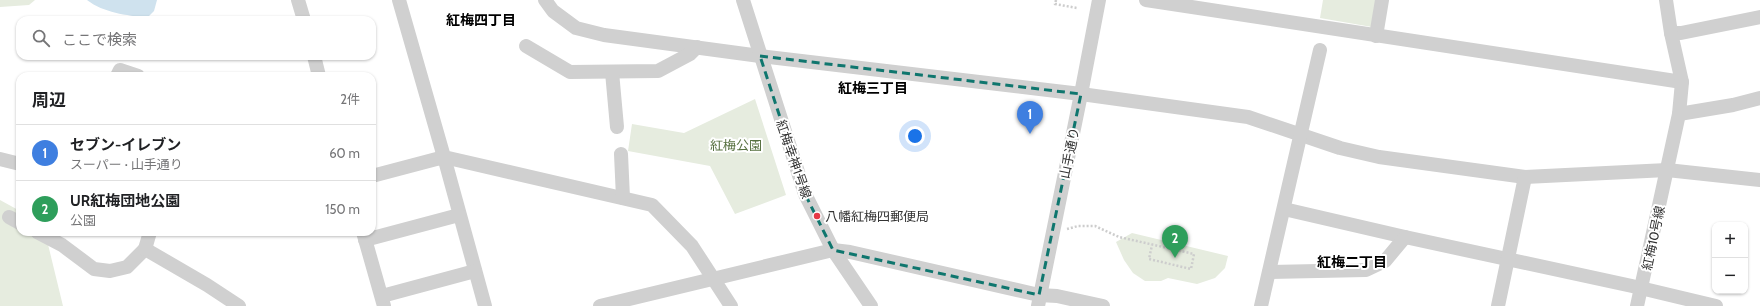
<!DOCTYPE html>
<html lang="ja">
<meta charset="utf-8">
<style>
body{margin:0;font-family:Cabin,"Noto Sans JP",sans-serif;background:#f6f6f6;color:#202124}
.controls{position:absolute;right:12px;bottom:12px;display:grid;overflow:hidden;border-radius:8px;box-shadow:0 1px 3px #0004}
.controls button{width:36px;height:36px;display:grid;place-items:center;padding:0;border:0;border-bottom:1px solid #e0e0e0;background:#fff;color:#202124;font:20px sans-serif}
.you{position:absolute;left:915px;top:136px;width:14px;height:14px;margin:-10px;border:3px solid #fff;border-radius:50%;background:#1a73e8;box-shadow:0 0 0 6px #1a73e833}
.badge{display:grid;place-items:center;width:26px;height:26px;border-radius:50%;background:#0b8043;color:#fff;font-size:13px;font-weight:700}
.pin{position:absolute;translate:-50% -33px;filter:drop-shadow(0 1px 2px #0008)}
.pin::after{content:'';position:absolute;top:21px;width:14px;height:12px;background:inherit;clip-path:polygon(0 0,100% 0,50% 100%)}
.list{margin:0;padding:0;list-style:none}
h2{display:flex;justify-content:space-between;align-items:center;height:52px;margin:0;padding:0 16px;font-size:17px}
h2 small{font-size:13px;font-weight:400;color:#757577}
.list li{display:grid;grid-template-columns:26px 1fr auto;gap:12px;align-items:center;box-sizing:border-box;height:56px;padding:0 16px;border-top:1px solid #e0e0e0}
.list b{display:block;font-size:15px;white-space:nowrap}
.list p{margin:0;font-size:13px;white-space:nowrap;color:#757577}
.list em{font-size:13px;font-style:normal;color:#757577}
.icon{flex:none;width:22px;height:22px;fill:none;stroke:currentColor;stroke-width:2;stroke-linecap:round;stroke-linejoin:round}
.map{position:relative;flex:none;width:1760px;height:306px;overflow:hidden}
.search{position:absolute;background:#fff;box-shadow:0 1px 3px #0004;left:16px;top:16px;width:360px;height:44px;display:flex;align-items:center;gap:10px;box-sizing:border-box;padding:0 14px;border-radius:12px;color:#757577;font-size:15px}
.panel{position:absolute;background:#fff;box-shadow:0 1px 3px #0004;left:16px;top:72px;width:360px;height:164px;border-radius:12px}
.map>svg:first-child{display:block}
.green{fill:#e6ecdf}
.water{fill:#cfe2ee}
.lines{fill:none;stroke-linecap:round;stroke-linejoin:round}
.path{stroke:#cdcdcd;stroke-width:2.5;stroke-dasharray:2 2;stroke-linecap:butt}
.minor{stroke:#d0d0d0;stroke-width:14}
.marked{fill:none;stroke:#0f766e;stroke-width:3;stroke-dasharray:8 5;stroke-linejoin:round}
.poi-dot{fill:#e63946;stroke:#fff;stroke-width:1.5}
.labels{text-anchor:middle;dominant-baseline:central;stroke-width:4;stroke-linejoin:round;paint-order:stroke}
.park-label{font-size:13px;fill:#56703f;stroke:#fff}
.street-label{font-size:13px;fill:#333;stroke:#fff}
.poi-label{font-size:13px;fill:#333;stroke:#fff;text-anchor:start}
.neighbourhood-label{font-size:14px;font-weight:bold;fill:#000;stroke:#fff}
</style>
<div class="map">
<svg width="1760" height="306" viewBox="0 0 1760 306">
<rect width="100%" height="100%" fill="#fff"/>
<!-- green -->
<g class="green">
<path d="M0,0h35l-6,5 -29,2z"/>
<path d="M1323,0h54l-5,27 -52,-9z"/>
<path d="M755,99l31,96 -51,19 -25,-48 -82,-15 4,-27 52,9z"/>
<path d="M0,200l20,11v21h25l18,74h-63z"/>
<path d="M1132,233l96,23 -3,12 -10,10 -18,6 -29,-6 -7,3h-16l-12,-8 -9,-13 -8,-18z"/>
</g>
<!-- water -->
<path class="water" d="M87,0h70l-3,11 -7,7c-21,-3 -43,-5 -60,-18z"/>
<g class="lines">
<!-- path -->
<g class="path">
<path d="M1056,0l-1,4 22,4"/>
<path d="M1067,229l11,-3h17l24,11 75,17 -3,15 -42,-10 3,-14"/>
</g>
<!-- minor -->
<g class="minor">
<path d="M298,0l6,20"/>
<path d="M399,0l45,157 208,48 40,41 39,60"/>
<path d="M545,0l8,11 23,17 28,7 156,21 321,38 167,23 92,31 39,9 146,20 142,-7 93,10"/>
<path d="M743,0l62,194 28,56 38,56"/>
<path d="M1146,0l536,82"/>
<path d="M1671,33h10l79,-16"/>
<path d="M1376,36l6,-36"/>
<path d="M526,46l44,26 88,-1 32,-17 7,-7"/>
<path d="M314,56l5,20"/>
<path d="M612,72l5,55"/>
<path d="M117,76l3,-6 18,6"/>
<path d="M1679,114l54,-9 27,-7"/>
<path d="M621,154l2,44"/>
<path d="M0,159l20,5"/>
<path d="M372,176l72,-19 41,149"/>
<path d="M1284,209l121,28 227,49 84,20"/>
<path d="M9,217l11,6"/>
<path d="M37,232l25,13 32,24 16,2 17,-4 18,-18 62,36 32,21"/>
<path d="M363,232l21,74"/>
<path d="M365,240l94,-25"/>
<path d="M145,249l5,-17"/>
<path d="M1269,272l97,-2 19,-9 20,-24"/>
<path d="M382,296l93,-25"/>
<path d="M600,306l233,-56 17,2 189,43 18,1 46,10"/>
<path d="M1038,306l43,-212 18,-94"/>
<path d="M1261,306l59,-256"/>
<path d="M1498,306l27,-129"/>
<path d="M1637,306l42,-192 3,-32 -11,-49 -5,-33"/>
</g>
</g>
<!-- marked area -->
<path class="marked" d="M760,56l321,38 -42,201 -206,-45 -28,-56z"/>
<!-- markers -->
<circle class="poi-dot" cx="817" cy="216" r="4"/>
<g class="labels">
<!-- park labels -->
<g class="park-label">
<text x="736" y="145">紅梅公園</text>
</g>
<!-- street labels -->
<g class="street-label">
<text transform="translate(1069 153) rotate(-78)">山手通り</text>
<text transform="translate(794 159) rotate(71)">紅梅幸神1号線</text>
<text transform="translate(1653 238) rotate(-78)">紅梅10号線</text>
</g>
<!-- poi labels -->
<g class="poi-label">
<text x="825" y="216">八幡紅梅四郵便局</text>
</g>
<!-- neighbourhood labels -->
<g class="neighbourhood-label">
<text x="481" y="20">紅梅四丁目</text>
<text x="873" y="88">紅梅三丁目</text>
<text x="1352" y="262">紅梅二丁目</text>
</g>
</g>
</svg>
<div class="controls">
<button>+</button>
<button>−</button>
</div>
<div class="you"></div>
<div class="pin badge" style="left:1030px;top:134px;background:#3f7fe0">1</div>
<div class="pin badge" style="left:1175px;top:258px;background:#2e9e5b">2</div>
<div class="search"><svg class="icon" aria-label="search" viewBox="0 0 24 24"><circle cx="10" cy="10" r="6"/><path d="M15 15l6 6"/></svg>ここで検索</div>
<section class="panel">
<h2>周辺<small>2件</small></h2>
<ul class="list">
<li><span class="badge" style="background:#3f7fe0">1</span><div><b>セブン-イレブン</b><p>スーパー · 山手通り</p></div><em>60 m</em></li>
<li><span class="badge" style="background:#2e9e5b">2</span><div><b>UR紅梅団地公園</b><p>公園</p></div><em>150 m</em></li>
</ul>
</section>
</div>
